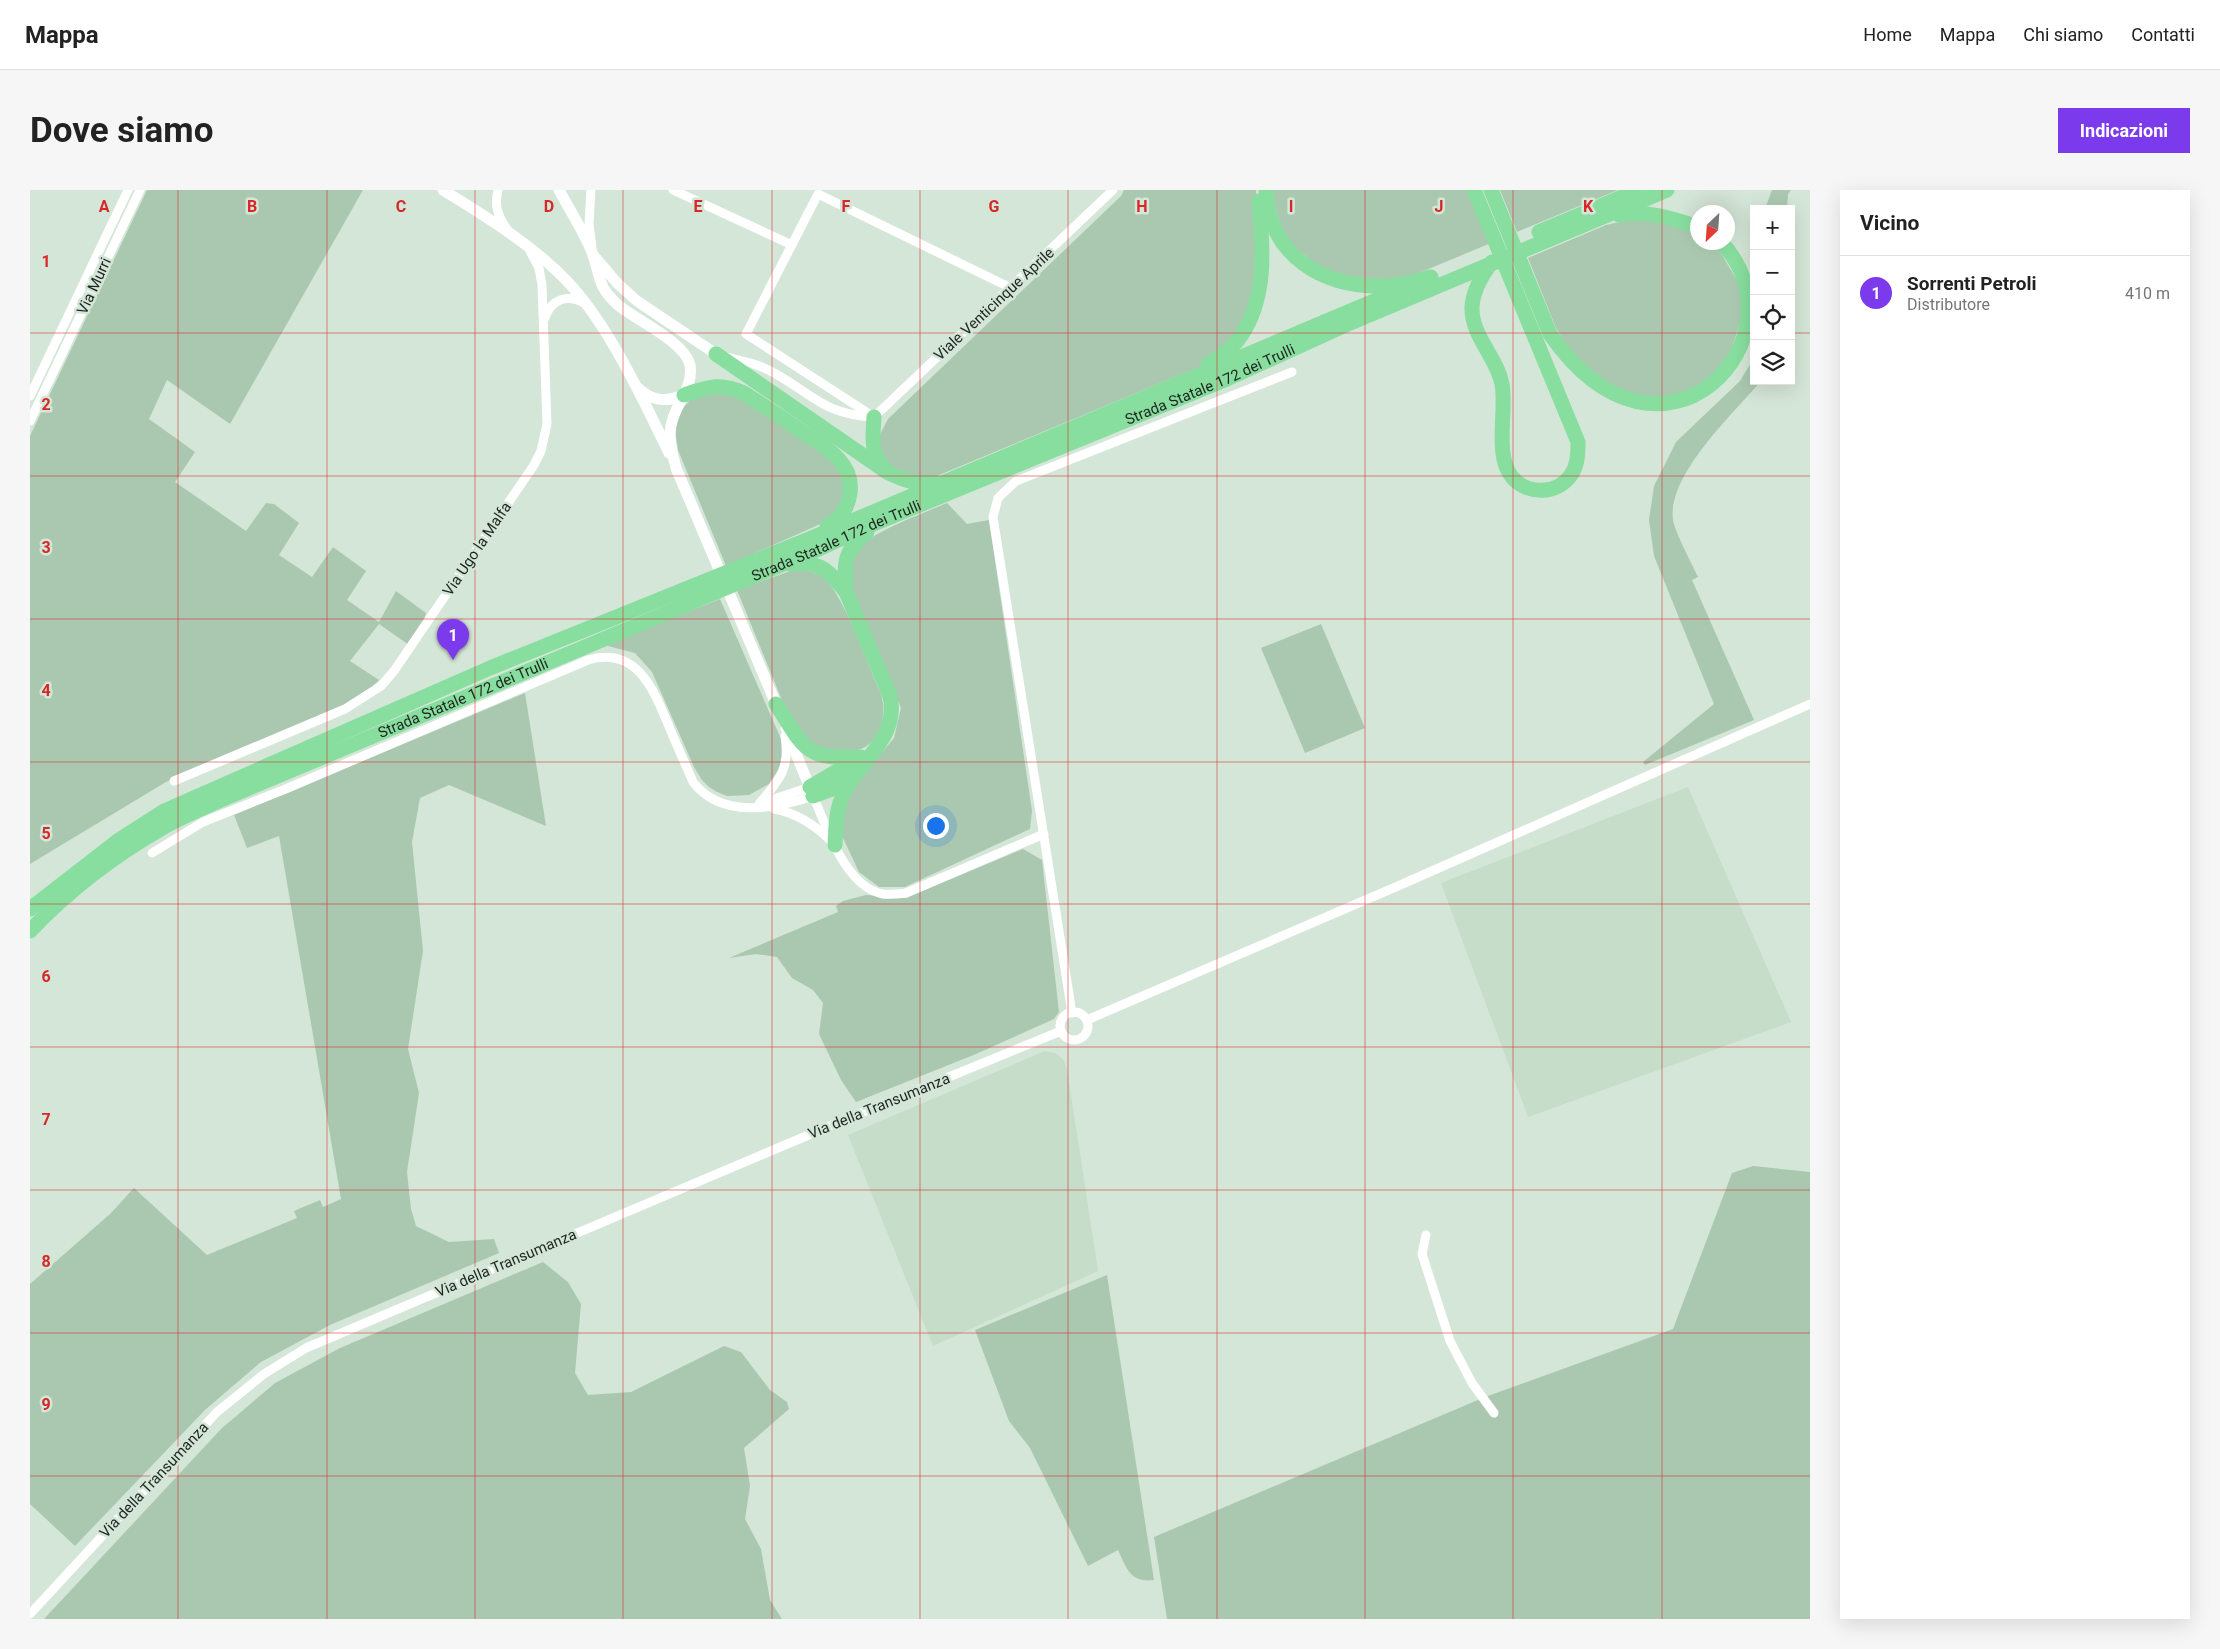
<!DOCTYPE html>
<html lang="it">
<meta charset="utf-8">
<style>
body{margin:0;font-family:Roboto,sans-serif;background:#f6f6f6;color:#222}
.controls{position:absolute;right:15px;top:15px;display:grid;overflow:hidden;border-radius:0px;box-shadow:0 5px 20px #0002}
.controls button{width:45px;height:45px;display:grid;place-items:center;padding:0;border:0;border-bottom:1px solid #e0e0e0;background:#fff;color:#222;font:25px sans-serif}
.compass{position:absolute;left:1660px;top:15px;width:45px;height:45px;border-radius:50%;background:#fff;box-shadow:0 5px 20px #0002;rotate:205deg}
.you{position:absolute;left:905px;top:635px;width:18px;height:18px;margin:-12px;border:4px solid #fff;border-radius:50%;background:#1a73e8;box-shadow:0 0 0 8px #1a73e833}
.badge{display:grid;place-items:center;width:32px;height:32px;border-radius:50%;background:#7c3aed;color:#fff;font-size:16px;font-weight:700}
.pin{position:absolute;translate:-50% -41px;filter:drop-shadow(0 1px 2px #0008)}
.pin::after{content:'';position:absolute;top:26px;width:18px;height:15px;background:inherit;clip-path:polygon(0 0,100% 0,50% 100%)}
.list{margin:0;padding:0;list-style:none}
h2{display:flex;justify-content:space-between;align-items:center;height:65px;margin:0;padding:0 20px;font-size:21px}
h2 small{font-size:16px;font-weight:400;color:#767676}
.list li{display:grid;grid-template-columns:32px 1fr auto;gap:15px;align-items:center;box-sizing:border-box;height:75px;padding:0 20px;border-top:1px solid #e0e0e0}
.list b{display:block;font-size:19px;white-space:nowrap}
.list p{margin:0;font-size:16px;white-space:nowrap;color:#767676}
.list em{font-size:16px;font-style:normal;color:#767676}
.icon{flex:none;width:28px;height:28px;fill:none;stroke:currentColor;stroke-width:2;stroke-linecap:round;stroke-linejoin:round}
.map{position:relative;flex:none;width:1780px;height:1429px;overflow:hidden;border-radius:0px}
header{display:flex;align-items:center;gap:30px;box-sizing:border-box;height:70px;padding:0 25px;background:#fff;border-bottom:1px solid #e0e0e0}
header strong{font-size:24px}
nav{display:flex;gap:28px;margin-inline-start:auto;font-size:18px}
.intro{display:flex;align-items:center;justify-content:space-between;box-sizing:border-box;height:120px;padding:0 30px}
h1{margin:0;font-size:35px}
.button{padding:12px 22px;border-radius:0px;background:#7c3aed;color:#fff;font-size:18px;font-weight:700}
main{display:flex;gap:30px;padding:0 30px}
aside{flex:1;background:#fff;border-radius:0px;box-shadow:0 5px 20px #0002}
.map>svg:first-child{display:block}
.built{fill:#c5ddc9}
.green{fill:#aac8b0}
.lines{fill:none;stroke-linecap:round;stroke-linejoin:round}
.minor{stroke:#fff;stroke-width:9}
.tertiary{stroke:#fff;stroke-width:11}
.trunk{stroke:#87de9e;stroke-width:15}
.grid{fill:none;stroke:#d62828;stroke-width:1;stroke-opacity:0.55}
.labels{text-anchor:middle;dominant-baseline:central;stroke-width:5;stroke-linejoin:round;paint-order:stroke}
.street-label{font-size:15px;fill:#1f2520;stroke:#d4e6d7}
.grid-label{font-size:16px;text-anchor:middle;font-weight:bold;fill:#d62828;stroke:#d4e6d7;stroke-width:5;stroke-linejoin:round;paint-order:stroke}
</style>
<header>
<strong>Mappa</strong>
<nav><a>Home</a><a>Mappa</a><a>Chi siamo</a><a>Contatti</a></nav>
</header>
<div class="intro"><h1>Dove siamo</h1><a class="button">Indicazioni</a></div>
<main>
<div class="map">
<svg width="1780" height="1429" viewBox="0 0 1780 1429">
<rect width="100%" height="100%" fill="#d4e6d7"/>
<!-- built -->
<g class="built">
<path d="M1658,597l103,235 -263,95 -87,-234z"/>
<path d="M1015,861l10,2 8,6 4,10 31,202 -165,75 -85,-211z"/>
</g>
<!-- green -->
<g class="green">
<path d="M117,0h216l-133,234 -63,-44 -18,39 46,33 -20,30 71,49 20,-28 8,1 25,19 -20,32 33,22 21,-30 33,24 -19,29 32,22 17,-31 30,22 -3,10 -14,22 -30,-21 -29,37 29,19 -20,19 -193,83 -136,82v-428z"/>
<path d="M1094,0h132l2,92 -10,34 -17,27 -27,22 -272,113 -9,1 -36,-14 -9,-27 10,-19 233,-223z"/>
<path d="M1240,0h197l24,53 -84,35 -27,4 -56,-11 -39,-32z"/>
<path d="M1470,0h118l-101,42z"/>
<path d="M1742,0h19l-3,4 -1,15h-22z"/>
<path d="M1607,28l60,13 1,11 17,1 33,56 -25,75 -58,28 -55,-14 -39,-35 -15,-25 -28,-70 78,-33z"/>
<path d="M1724,168v23h7c-28,33 -94,94 -88,139 2,12 19,44 25,57l-6,3 62,140 -109,45 -2,-3 71,-58 -60,-148 -5,-36 5,-34 22,-44 64,-61z"/>
<path d="M697,201l103,64 15,20v27l-20,20 -99,44 -48,-116 -3,-21 6,-19 14,-15z"/>
<path d="M917,313l20,21 22,-4 43,291 -2,18 -125,58h-26l-20,-15 -16,-34v-28l16,-30 35,-42 7,-30 -49,-120c-2,-10 -4,-24 1,-34 12,-20 71,-41 94,-51z"/>
<path d="M763,380c11,0 23,1 32,9 20,19 43,87 56,115 6,19 1,49 -23,56 -10,3 -24,2 -35,3l-31,-28 -55,-135z"/>
<path d="M690,409l61,140 1,18 -2,10 -11,17 -20,11 -22,1 -10,-4 -8,-5 -7,-7 -8,-13 -42,-95 -17,-19 -31,-8z"/>
<path d="M1291,434l44,104 -60,25 -44,-105z"/>
<path d="M495,503l21,133 -97,-41 -29,13 -8,44 11,109 -15,98 11,44 -12,79 4,37 5,17 33,16 45,-3 5,14 -169,72 -69,37 -56,48 -130,136 -45,-42v-220l80,-70 24,-26 73,67 90,-37 -3,-7 26,-11 3,7 18,-8 -62,-363 -32,12 -13,-33z"/>
<path d="M993,659l19,11 17,152 -5,7 -78,35 -120,48 -15,-22 -22,-46 4,-31 -10,-13 -21,-12 -15,-21 -21,-3 -27,4 109,-46 -2,-6 7,-5 23,-6 40,3z"/>
<path d="M1723,976l57,6v447h-643l-13,-82 331,-140 188,-68 59,-156z"/>
<path d="M513,1072l25,20 13,22 -6,69 13,22 43,-3 93,-46 17,6 29,38 17,12 2,7 -45,39 6,38 -5,33 16,30 9,51 12,19h-738l178,-191 53,-45 65,-35z"/>
<path d="M1077,1085l47,305c-24,3 -27,-11 -36,-30l-30,16 -58,-118 -21,-27 -34,-91z"/>
</g>
<g class="lines">
<!-- minor -->
<g class="minor">
<path d="M468,0c-4,16 0,26 9,39"/>
<path d="M561,0l-2,34 3,23"/>
<path d="M643,0l119,55"/>
<path d="M515,128c6,-19 22,-24 39,-15"/>
<path d="M696,167c17,4 33,7 48,16 40,22 49,41 100,44"/>
<path d="M0,206l98,-206"/>
<path d="M844,227l-128,-83 72,-140 193,94"/>
<path d="M844,227l239,-227"/>
<path d="M0,231l110,-231"/>
<path d="M144,591l171,-72 36,-23 13,-15 140,-206 7,-14 6,-27 -5,-139 -3,-17 -9,-17"/>
<path d="M732,613l48,-16"/>
<path d="M729,614c19,-22 32,-36 26,-68"/>
<path d="M744,619c23,4 41,16 57,32"/>
<path d="M122,663l51,-31 85,-34 300,-128c48,-14 65,28 80,64 8,20 17,39 25,58 28,37 82,27 120,14 14,31 32,91 70,98 8,1 16,0 23,-1l138,-59"/>
<circle cx="1044" cy="836" r="14"/>
<path d="M1042,823l-79,-496 5,-19 18,-17 276,-109"/>
<path d="M1057,830l311,-134 412,-182"/>
<path d="M1396,1045l-4,19 28,87 22,42 22,30"/>
<path d="M0,1424l187,-202 47,-38 42,-26 538,-228 217,-89"/>
</g>
<!-- tertiary -->
<g class="tertiary">
<path d="M413,0c43,27 87,53 123,90 41,42 77,119 103,173"/>
<path d="M529,0c11,21 26,43 34,65 8,23 4,31 25,50 18,15 67,37 72,60 4,23 -16,40 -19,61 -3,14 2,29 5,42l103,243"/>
<path d="M564,66l23,27 20,18 79,53"/>
<path d="M608,198c15,14 28,14 46,7"/>
<path d="M756,539l26,64"/>
</g>
<!-- trunk -->
<g class="trunk">
<path d="M1236,0c3,67 58,98 120,96 15,0 30,-5 45,-9"/>
<path d="M1444,0l104,252c0,10 0,23 -7,33 -14,20 -44,20 -59,2 -18,-21 -5,-67 -10,-93 -5,-27 -31,-48 -30,-77 1,-17 10,-32 20,-45"/>
<path d="M1461,0l59,144c113,163 260,2 171,-92"/>
<path d="M1589,25c27,-5 53,3 79,12"/>
<path d="M1509,42l100,-42"/>
<path d="M686,164l171,118c16,8 30,13 48,10"/>
<path d="M1178,175c10,-7 22,-15 30,-25 30,-40 25,-93 21,-139"/>
<path d="M654,205c24,-8 36,-13 60,-2 17,11 34,22 51,34 23,16 60,33 55,66 -2,16 -10,25 -23,34"/>
<path d="M844,227c-1,18 -4,34 9,50"/>
<path d="M761,374c29,-4 39,8 55,28l44,104c10,46 -37,67 -50,107 -5,14 -4,28 -5,42"/>
<path d="M816,402c-2,-28 -3,-41 21,-60"/>
<path d="M746,514c29,45 28,56 85,53"/>
<path d="M780,597l48,-28"/>
<path d="M783,606l25,-9 14,-10"/>
<path d="M0,719l89,-69 45,-29 326,-143 317,-128 598,-252"/>
<path id="s1" d="M0,741c39,-41 85,-76 134,-104 19,-11 40,-19 59,-28l598,-251 57,-26 349,-143 123,-56 317,-133"/>
</g>
</g>
<!-- grid -->
<path class="grid" d="M148,0v1429M297,0v1429M445,0v1429M593,0v1429M742,0v1429M890,0v1429M1038,0v1429M1187,0v1429M1335,0v1429M1483,0v1429M1632,0v1429M0,143h1724M1761,143h19M0,286h1780M0,429h1780M0,572h1780M0,714h1780M0,857h1780M0,1000h1780M0,1143h1780M0,1286h1780"/>
<g class="labels">
<!-- street labels -->
<g class="street-label">
<text transform="translate(64 96) rotate(-65)">Via Murri</text>
<text transform="translate(964 114) rotate(-43)">Viale Venticinque Aprile</text>
<text stroke="none"><textPath href="#s1" startOffset="1306">Strada Statale 172 dei Trulli</textPath></text>
<text stroke="none"><textPath href="#s1" startOffset="901">Strada Statale 172 dei Trulli</textPath></text>
<text transform="translate(447 359) rotate(-56)">Via Ugo la Malfa</text>
<text stroke="none"><textPath href="#s1" startOffset="496">Strada Statale 172 dei Trulli</textPath></text>
<text transform="translate(849 916) rotate(-22)">Via della Transumanza</text>
<text transform="translate(476 1073) rotate(-23)">Via della Transumanza</text>
<text transform="translate(124 1290) rotate(-47)">Via della Transumanza</text>
</g>
</g>
<g class="grid-label">
<text x="74" y="22">A</text>
<text x="222" y="22">B</text>
<text x="371" y="22">C</text>
<text x="519" y="22">D</text>
<text x="668" y="22">E</text>
<text x="816" y="22">F</text>
<text x="964" y="22">G</text>
<text x="1112" y="22">H</text>
<text x="1261" y="22">I</text>
<text x="1409" y="22">J</text>
<text x="1558" y="22">K</text>
<text x="16" y="77">1</text>
<text x="16" y="220">2</text>
<text x="16" y="363">3</text>
<text x="16" y="506">4</text>
<text x="16" y="649">5</text>
<text x="16" y="792">6</text>
<text x="16" y="935">7</text>
<text x="16" y="1077">8</text>
<text x="16" y="1220">9</text>
</g>
</svg>
<div class="controls">
<button>+</button>
<button>−</button>
<button><svg class="icon" aria-label="locate" viewBox="0 0 24 24"><circle cx="12" cy="12" r="6"/><path d="M12 2v4M12 18v4M2 12h4M18 12h4"/></svg></button>
<button><svg class="icon" aria-label="layers" viewBox="0 0 24 24"><path d="M12 4l9 5-9 5-9-5zM3 14l9 5 9-5"/></svg></button>
</div>
<svg class="compass" viewBox="-18 -18 36 36"><path d="M0-13l5 13h-10z" fill="#e53935"/><path d="M0 13l5-13h-10z" fill="#767676"/></svg>
<div class="you"></div>
<div class="pin badge" style="left:423px;top:470px">1</div>
</div>
<aside>
<h2>Vicino<small></small></h2>
<ul class="list">
<li><span class="badge">1</span><div><b>Sorrenti Petroli</b><p>Distributore</p></div><em>410 m</em></li>
</ul>
</aside>
</main>
